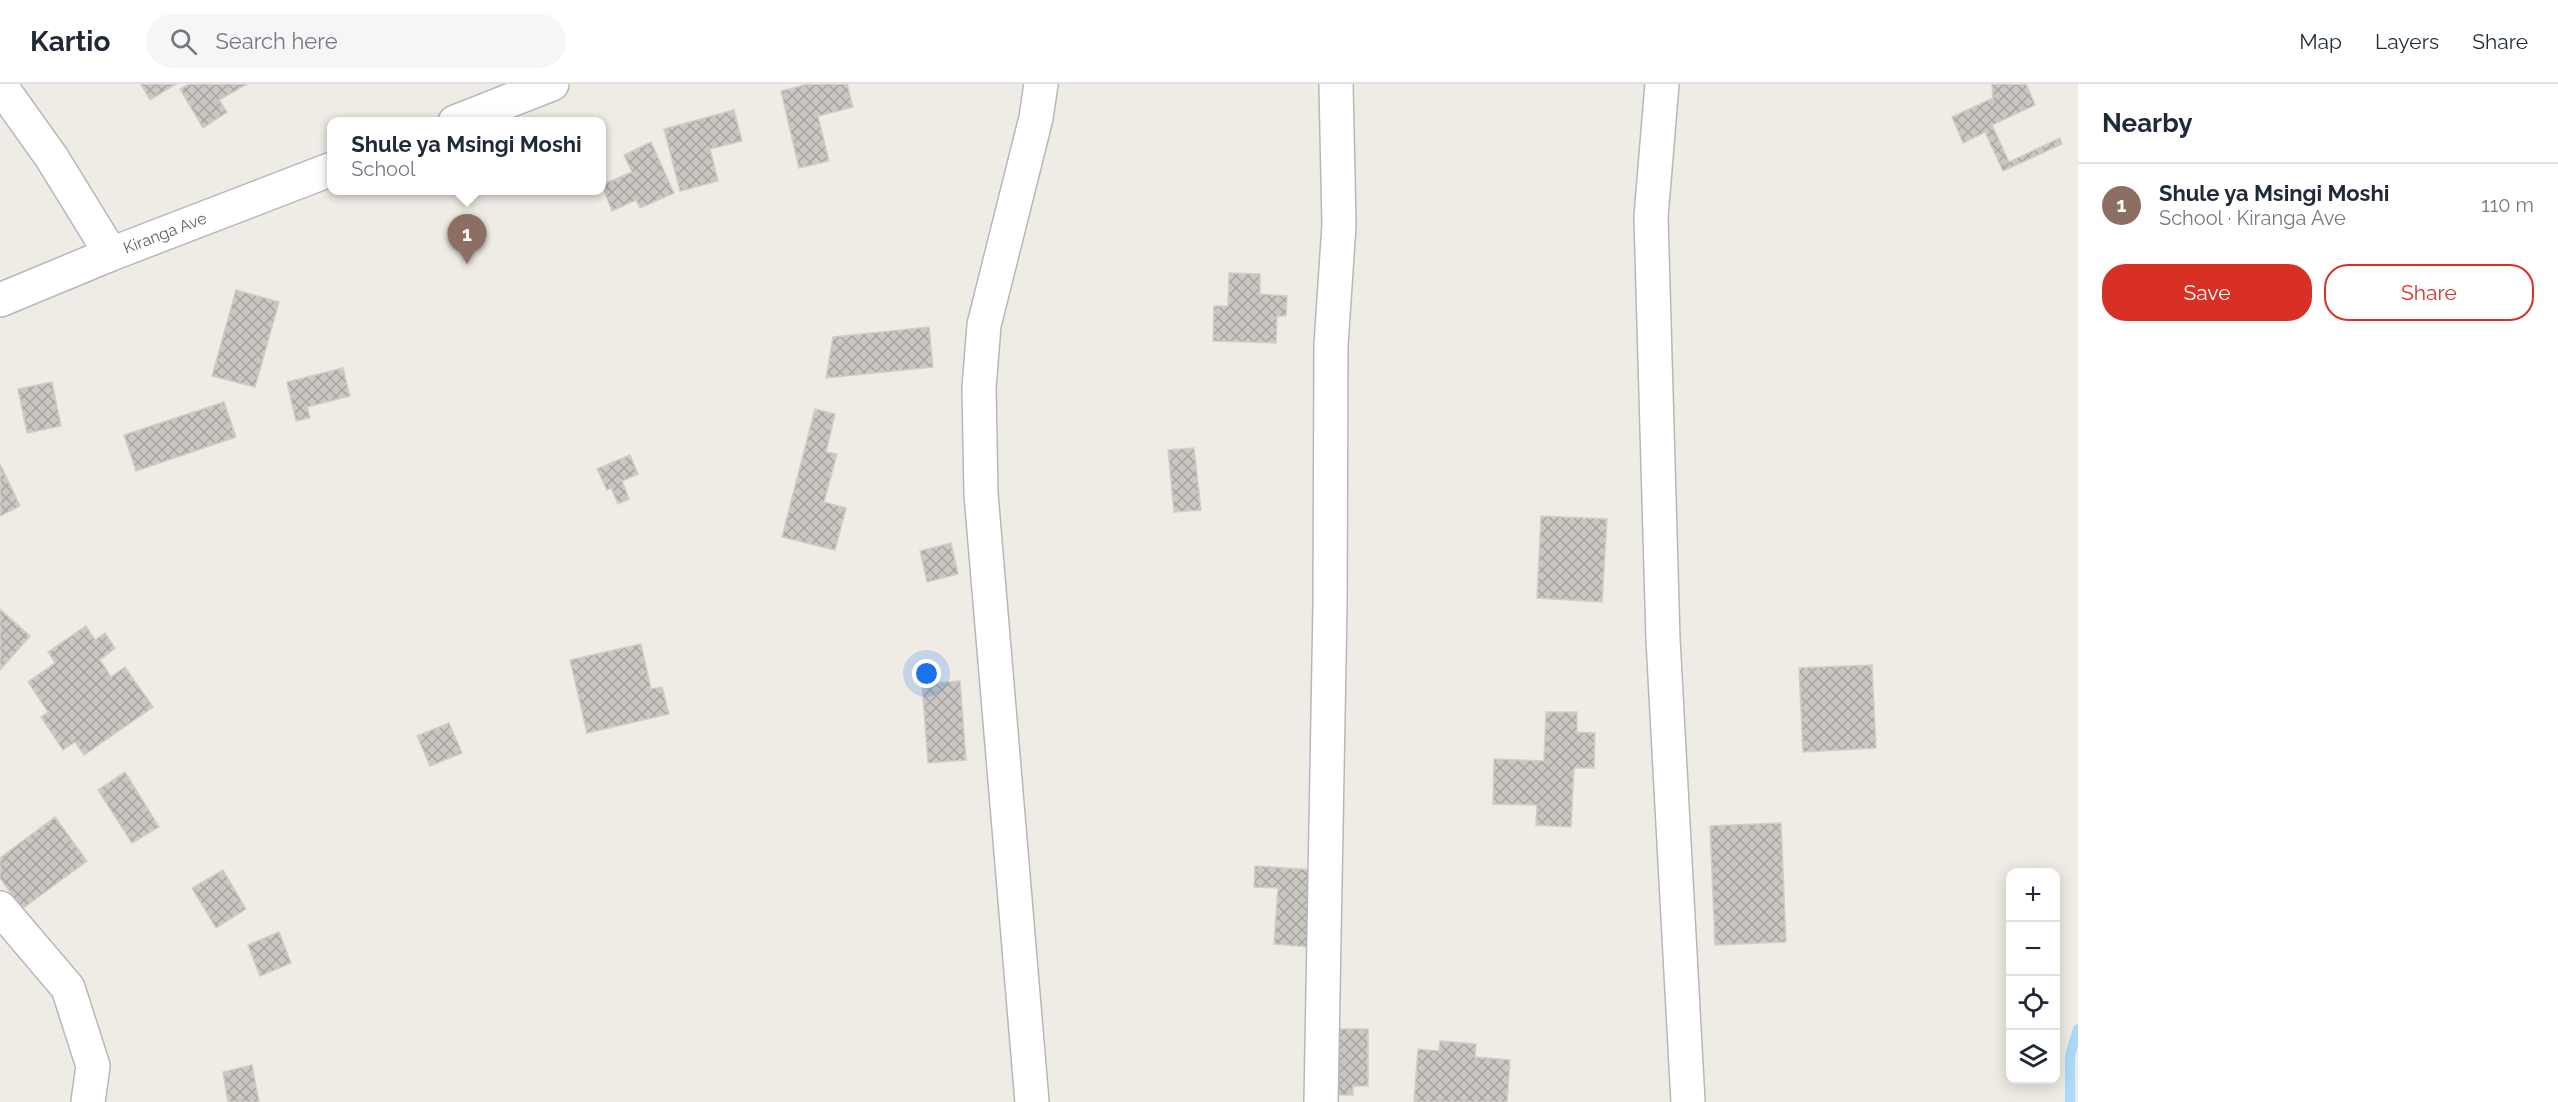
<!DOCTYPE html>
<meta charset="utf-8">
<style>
body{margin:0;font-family:Raleway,sans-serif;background:#f6f6f7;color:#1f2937}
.controls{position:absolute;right:18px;bottom:18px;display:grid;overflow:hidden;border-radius:12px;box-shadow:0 3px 15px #0003}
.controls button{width:54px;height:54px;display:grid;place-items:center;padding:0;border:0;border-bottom:2px solid #e0e1e3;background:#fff;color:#1f2937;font:30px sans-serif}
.you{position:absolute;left:927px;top:590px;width:21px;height:21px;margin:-15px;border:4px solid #fff;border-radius:50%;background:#1a73e8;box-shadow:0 0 0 9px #1a73e833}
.badge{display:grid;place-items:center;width:39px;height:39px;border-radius:50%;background:#d93025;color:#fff;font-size:20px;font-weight:700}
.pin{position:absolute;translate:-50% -50px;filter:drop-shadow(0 2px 3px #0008)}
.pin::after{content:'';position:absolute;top:32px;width:21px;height:18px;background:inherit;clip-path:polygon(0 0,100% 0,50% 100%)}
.popup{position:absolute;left:327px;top:33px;width:279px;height:78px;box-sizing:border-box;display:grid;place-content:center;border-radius:12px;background:#fff;filter:drop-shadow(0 2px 4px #0005);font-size:20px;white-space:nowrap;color:#747a83}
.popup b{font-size:22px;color:#1f2937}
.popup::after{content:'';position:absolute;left:50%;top:100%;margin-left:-12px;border:12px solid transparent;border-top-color:#fff}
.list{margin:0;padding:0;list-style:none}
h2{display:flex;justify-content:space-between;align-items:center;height:78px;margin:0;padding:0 24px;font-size:26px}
h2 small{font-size:20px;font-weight:400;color:#747a83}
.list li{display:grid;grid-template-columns:39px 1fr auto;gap:18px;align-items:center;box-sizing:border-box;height:84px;padding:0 24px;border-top:2px solid #e0e1e3}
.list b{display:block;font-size:22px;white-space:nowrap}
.list p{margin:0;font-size:20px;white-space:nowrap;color:#747a83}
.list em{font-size:20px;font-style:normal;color:#747a83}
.actions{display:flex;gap:12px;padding:18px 24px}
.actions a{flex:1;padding:14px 0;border:2px solid #d93025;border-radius:24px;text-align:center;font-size:21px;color:#d93025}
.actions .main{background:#d93025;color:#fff}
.icon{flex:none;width:33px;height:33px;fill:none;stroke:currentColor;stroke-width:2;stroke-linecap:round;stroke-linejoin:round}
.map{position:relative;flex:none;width:2078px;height:1018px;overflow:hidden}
header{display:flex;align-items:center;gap:36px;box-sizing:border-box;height:84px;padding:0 30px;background:#fff;border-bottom:2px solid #e0e1e3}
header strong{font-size:28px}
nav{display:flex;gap:33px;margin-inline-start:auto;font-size:21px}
.search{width:420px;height:54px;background:#f6f6f7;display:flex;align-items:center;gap:15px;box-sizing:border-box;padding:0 21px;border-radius:33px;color:#747a83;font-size:22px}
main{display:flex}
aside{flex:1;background:#fff}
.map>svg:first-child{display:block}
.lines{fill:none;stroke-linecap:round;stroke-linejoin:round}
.stream{stroke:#a9dafb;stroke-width:10}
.building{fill:url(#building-cross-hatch);stroke:#d3cec4;stroke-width:1.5}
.minor-casing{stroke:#b5b8bb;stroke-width:36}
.minor{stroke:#fff;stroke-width:33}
.labels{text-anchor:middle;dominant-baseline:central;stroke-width:4.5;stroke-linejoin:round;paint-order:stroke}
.street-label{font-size:16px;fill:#5d6165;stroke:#fff}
</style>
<header>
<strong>Kartio</strong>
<div class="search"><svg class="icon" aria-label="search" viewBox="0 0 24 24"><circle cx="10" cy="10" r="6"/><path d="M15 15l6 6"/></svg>Search here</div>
<nav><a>Map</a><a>Layers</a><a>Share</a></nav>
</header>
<main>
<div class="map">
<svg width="2078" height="1018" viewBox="0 0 2078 1018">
<defs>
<pattern id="building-cross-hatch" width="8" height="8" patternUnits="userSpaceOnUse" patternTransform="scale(1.5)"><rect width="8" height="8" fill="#cac7c2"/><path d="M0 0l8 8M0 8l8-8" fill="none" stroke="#a7a5a1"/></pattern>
</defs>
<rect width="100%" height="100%" fill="#efece5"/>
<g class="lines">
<!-- stream -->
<path class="stream" d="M2070,1018v-46l8,-27"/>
</g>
<!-- building -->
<g class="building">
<path d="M141,0h35l-26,16z"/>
<path d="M189,0h58l-28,16 8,12 -24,16 -23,-39z"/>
<path d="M808,0h39l6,23 -35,9 11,45 -30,7 -18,-77z"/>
<path d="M1992,0h34l9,21 -43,20 17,37 51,-24 2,6 -59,27 -18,-39 -22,11 -11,-26 41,-19z"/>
<path d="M734,26l8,31 -32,8 8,32 -38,10 -16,-62z"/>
<path d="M651,58l23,51 -34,15 -4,-8 -24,11 -10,-26 30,-13 -8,-17z"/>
<path d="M1229,189l31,1v20l27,2 -1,20h-9l-1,27 -63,-2 1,-35h14z"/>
<path d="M236,206l43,12 -24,85 -43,-11z"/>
<path d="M929,243l4,40 -107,11 7,-41z"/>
<path d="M343,284l7,28 -43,11 3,11 -14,3 -9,-39z"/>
<path d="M52,298l9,44 -34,7 -9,-44z"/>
<path d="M224,318l12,35 -100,34 -12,-36z"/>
<path d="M815,325l20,5 -9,38 11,2 -13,48 22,6 -11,42 -53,-13z"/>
<path d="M1194,364l7,62 -27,2 -6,-62z"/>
<path d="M630,371l8,19 -16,7 7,18 -11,5 -7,-16 -4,2 -10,-21z"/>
<path d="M0,380l20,42 -20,10z"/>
<path d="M1541,432l66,3 -5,83 -65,-4z"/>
<path d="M951,459l7,31 -31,8 -7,-31z"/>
<path d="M0,525l30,27 -30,34z"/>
<path d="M86,542l9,14 10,-7 10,15 -15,12 11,17 14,-10 28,40 -69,48 -9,-13 -12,8 -22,-33 7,-5 -20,-30 27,-19 -7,-11z"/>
<path d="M641,560l10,45 11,-2 7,27 -82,19 -17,-73z"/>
<path d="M1872,581l4,83 -73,4 -4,-84z"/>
<path d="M960,597l6,79 -38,3 -6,-79z"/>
<path d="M1546,628h31v20l18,1 -1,35h-20l-3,59 -35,-2 1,-20 -44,-1 1,-45 50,2z"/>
<path d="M449,639l13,30 -32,13 -13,-30z"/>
<path d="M125,688l34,55 -27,16 -34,-53z"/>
<path d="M55,733l32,44 -65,48 -22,-31v-20z"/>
<path d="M1781,739l5,119 -71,3 -5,-119z"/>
<path d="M1255,782l62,4 -6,77 -37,-3 4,-56 -24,-1z"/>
<path d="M223,786l23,39 -30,19 -24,-40z"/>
<path d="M279,848l12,31 -31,13 -12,-31z"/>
<path d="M1334,945h34v57h-15v9h-19z"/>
<path d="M1440,957l36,3 -1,13 35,3 -3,42h-93l4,-53 21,2z"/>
<path d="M252,981l7,37h-31l-5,-30z"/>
</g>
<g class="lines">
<!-- minor casing -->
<g class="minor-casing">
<g id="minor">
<path d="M1662,0l-11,133 12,422 25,463"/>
<path d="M0,1l52,73 59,96"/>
<path d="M455,38l97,-38"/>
<path d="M0,216l111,-46 221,-85"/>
<path d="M0,824l68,80 25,78 -5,36"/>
<path d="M1032,1018l-51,-608 -2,-106 5,-63 52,-207 5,-34"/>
<path d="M1321,1018l9,-496 1,-261 8,-120 -3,-141"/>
</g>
</g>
<!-- minor -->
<use href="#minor" class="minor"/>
</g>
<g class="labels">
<!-- street labels -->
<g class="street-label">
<text transform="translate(165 149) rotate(-21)">Kiranga Ave</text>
</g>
</g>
</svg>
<div class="controls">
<button>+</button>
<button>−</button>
<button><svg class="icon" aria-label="locate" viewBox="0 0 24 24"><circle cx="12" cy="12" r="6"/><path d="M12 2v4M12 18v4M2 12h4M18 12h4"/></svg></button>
<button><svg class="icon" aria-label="layers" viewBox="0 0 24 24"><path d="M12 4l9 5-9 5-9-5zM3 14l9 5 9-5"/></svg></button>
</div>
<div class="you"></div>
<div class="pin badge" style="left:467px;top:180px;background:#8d6e63">1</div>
<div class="popup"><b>Shule ya Msingi Moshi</b>School</div>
</div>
<aside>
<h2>Nearby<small></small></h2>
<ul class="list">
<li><span class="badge" style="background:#8d6e63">1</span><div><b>Shule ya Msingi Moshi</b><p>School · Kiranga Ave</p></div><em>110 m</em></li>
</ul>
<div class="actions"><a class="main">Save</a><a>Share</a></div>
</aside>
</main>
